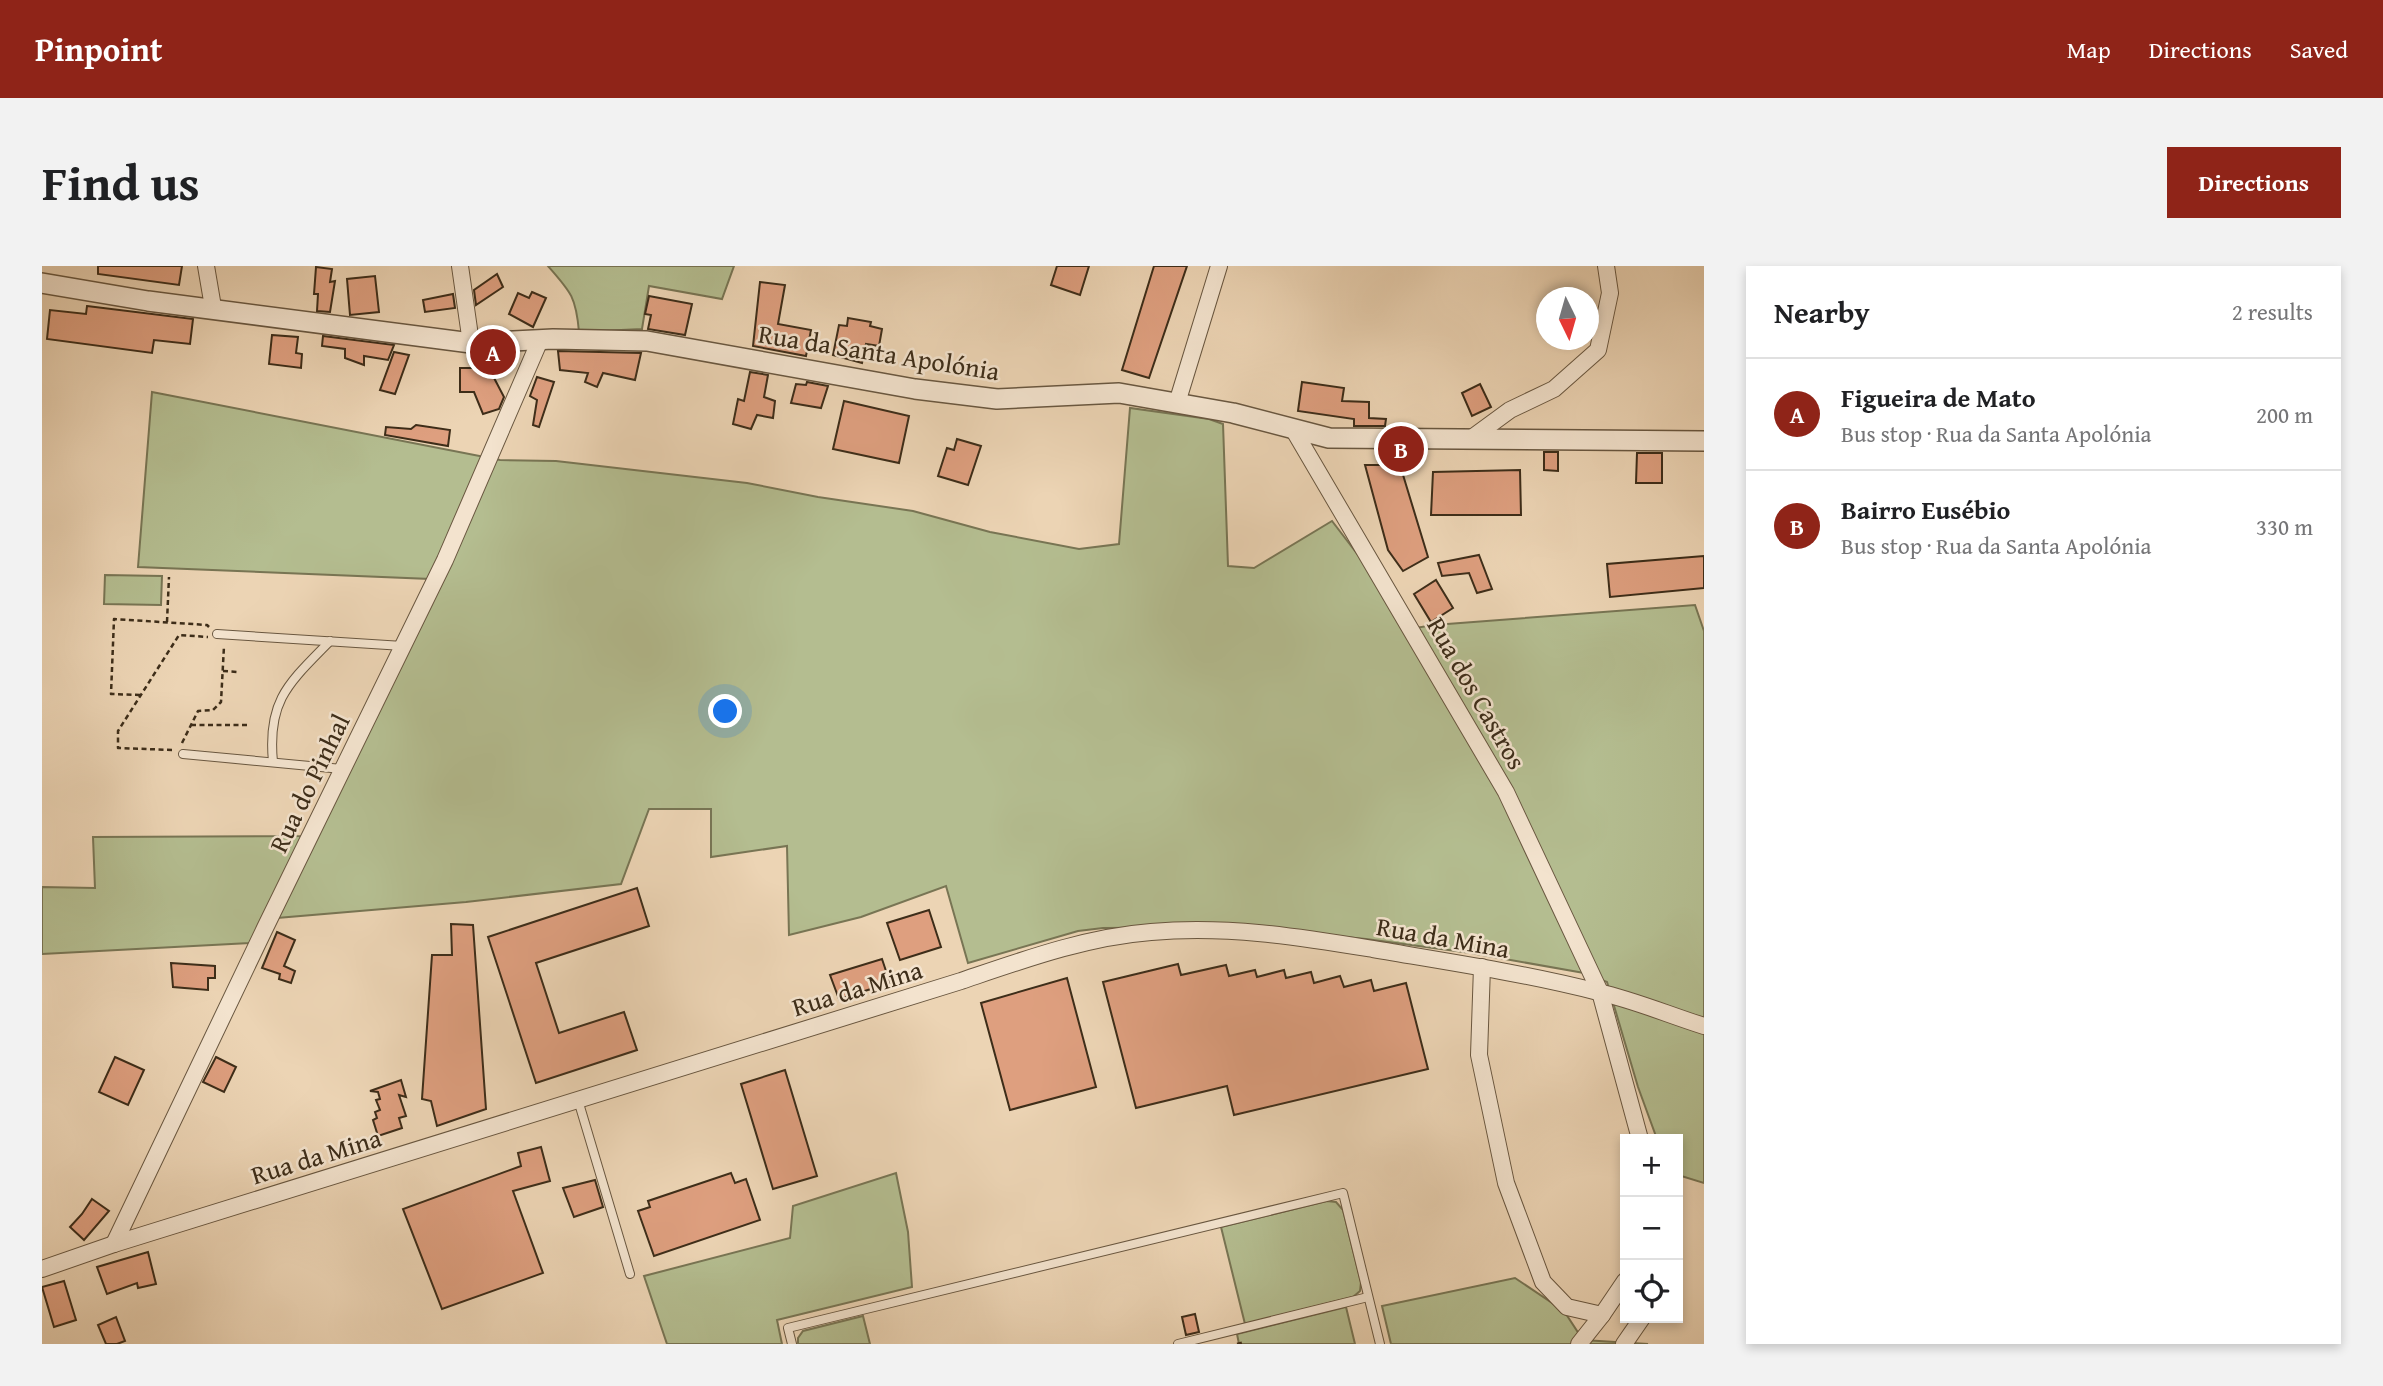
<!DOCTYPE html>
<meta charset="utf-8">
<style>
body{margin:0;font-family:"Gentium Book Plus",serif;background:#f2f2f2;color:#202124}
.controls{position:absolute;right:21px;bottom:21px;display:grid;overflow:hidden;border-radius:0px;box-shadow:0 4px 10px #0003}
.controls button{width:63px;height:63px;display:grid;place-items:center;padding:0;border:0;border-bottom:2px solid #e0e0e0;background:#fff;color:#202124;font:35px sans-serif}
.compass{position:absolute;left:1494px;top:21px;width:63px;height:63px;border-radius:50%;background:#fff;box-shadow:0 4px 10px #0003;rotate:175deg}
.you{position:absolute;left:684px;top:446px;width:24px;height:24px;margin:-18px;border:5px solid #fff;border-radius:50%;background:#1a73e8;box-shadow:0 0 0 10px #1a73e833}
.badge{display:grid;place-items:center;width:46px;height:46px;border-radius:50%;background:#8f2418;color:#fff;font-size:23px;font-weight:700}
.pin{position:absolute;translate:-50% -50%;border:4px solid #fff;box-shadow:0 2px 7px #0006}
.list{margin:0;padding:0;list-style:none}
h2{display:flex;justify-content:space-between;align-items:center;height:91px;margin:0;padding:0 28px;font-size:30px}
h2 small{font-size:23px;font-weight:400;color:#757577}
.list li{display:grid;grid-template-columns:46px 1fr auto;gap:21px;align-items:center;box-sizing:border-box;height:112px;padding:0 28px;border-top:2px solid #e0e0e0}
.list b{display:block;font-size:26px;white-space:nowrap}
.list p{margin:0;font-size:23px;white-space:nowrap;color:#757577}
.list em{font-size:23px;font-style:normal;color:#757577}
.icon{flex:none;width:38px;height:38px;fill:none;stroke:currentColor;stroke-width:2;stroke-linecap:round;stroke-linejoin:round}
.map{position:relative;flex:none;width:1662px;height:1078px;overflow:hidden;border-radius:0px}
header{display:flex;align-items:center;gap:42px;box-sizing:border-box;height:98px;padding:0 35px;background:#8f2418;color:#fff}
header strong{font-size:33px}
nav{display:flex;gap:38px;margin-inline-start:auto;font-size:24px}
.intro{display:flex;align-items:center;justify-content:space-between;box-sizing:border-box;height:168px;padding:0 42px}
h1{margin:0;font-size:49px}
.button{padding:18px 32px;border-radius:0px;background:#8f2418;color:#fff;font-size:24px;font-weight:700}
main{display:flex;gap:42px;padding:0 42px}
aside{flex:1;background:#fff;border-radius:0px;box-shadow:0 4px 10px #0003}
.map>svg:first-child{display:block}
.green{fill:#b4bd90;stroke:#787554;stroke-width:2}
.building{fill:#de9f7f;stroke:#3d2d19;stroke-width:2}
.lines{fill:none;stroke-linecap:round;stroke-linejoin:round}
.service-casing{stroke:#695740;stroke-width:10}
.minor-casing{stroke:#695740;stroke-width:18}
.tertiary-casing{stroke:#695740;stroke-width:22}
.path{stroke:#3d2d19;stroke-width:2.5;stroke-dasharray:5 3.5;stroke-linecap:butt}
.service{stroke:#f3e3ce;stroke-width:8}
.minor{stroke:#f3e3ce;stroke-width:16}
.tertiary{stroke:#f3e3ce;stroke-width:19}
.labels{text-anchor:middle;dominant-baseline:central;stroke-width:5;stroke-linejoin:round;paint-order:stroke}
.street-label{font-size:26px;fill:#3d2d19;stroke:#f3e3ce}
</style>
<header>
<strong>Pinpoint</strong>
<nav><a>Map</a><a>Directions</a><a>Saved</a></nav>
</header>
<div class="intro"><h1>Find us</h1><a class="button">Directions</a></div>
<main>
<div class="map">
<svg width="1662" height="1078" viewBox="0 0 1662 1078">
<rect width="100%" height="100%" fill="#ecd4b4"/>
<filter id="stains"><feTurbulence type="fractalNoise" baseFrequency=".00286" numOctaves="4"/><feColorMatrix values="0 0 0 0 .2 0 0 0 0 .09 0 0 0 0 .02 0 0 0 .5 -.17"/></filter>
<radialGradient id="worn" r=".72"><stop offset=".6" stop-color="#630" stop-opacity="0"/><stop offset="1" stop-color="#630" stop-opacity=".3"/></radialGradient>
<!-- green -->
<g class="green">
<path d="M506,0h186l-12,33 -73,-13 -7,43 -63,3c-3,-35 -8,-40 -31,-66z"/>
<path d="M110,126l348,68 56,1 191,22 71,14 95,14 77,21 89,17 40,-5 11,-136 79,11 14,5 5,142 26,2 78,-47 62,81 15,27 25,-4 261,-20 9,26v552l-26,-8v-36h-21l-19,-52 -31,-105 -23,-9 -113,-20 -105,-14 -130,-12 -133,1 -25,3 -110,32 -22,-77 -85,31 -72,18 -2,-89 -76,11v-48h-62l-28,75 -155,18 -189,16 -27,25 -208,11v-67l53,1 -2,-51 221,-1 116,-257 -292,-12z"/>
<path d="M63,309l57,1 -1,29 -57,-1z"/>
<path d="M854,907l12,59 4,55 -135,33 5,24h-115l-23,-68 146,-38 3,-32z"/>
<path d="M1285,935l9,1 7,8 18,72 -1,9 -7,6 -108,27 -24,-97z"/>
<path d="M1473,1012l49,33 19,29 65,4h-257l-9,-38z"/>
<path d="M1304,1041l9,37h-116l-2,-10z"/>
<path d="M821,1050l7,28h-72v-6l5,-7z"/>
</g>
<!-- building -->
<g class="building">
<path d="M56,0h84l-3,19 -81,-11z"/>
<path d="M1015,0h32l-9,29 -29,-10z"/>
<path d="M1112,0h33l-38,112 -27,-8z"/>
<path d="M274,1l16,2 -2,13 5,-1 -5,31 -13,-1 1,-17h-4z"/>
<path d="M455,8l6,13 -27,18 -2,-15z"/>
<path d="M333,10l4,36 -29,3 -3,-36z"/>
<path d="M718,16l25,3 -7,39 33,6 -5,26 -53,-10z"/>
<path d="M490,26l14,6 -13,29 -24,-13 9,-21 11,5z"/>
<path d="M411,28l2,14 -30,4 -2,-12z"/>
<path d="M607,30l43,8 -7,31 -37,-6 3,-14 -6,-1z"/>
<path d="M45,40l106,13 -3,25 -36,-4 -2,13 -105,-14 3,-29 36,4z"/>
<path d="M806,52l23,4 -1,4 12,3 -3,17 -13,-2 -4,19 -29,-8 6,-30 8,1z"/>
<path d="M230,69l26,2 -2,16 6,1 -1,14 -32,-4z"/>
<path d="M281,70l71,9 -6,15 -24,-4v9l-19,-7v-9l-23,-3z"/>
<path d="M516,85l83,2 -6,27 -32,-7 -6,14 -12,-5 3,-9 -28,-3z"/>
<path d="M352,86l15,3 -14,39 -15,-4z"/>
<path d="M418,102h24l9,8 11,21 -5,12 -16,5 -9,-22h-14z"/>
<path d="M708,106l18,3 -4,22 11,4 -2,17 -16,-3 -6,14 -18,-5 5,-25 6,2z"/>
<path d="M495,111l17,5 -15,45 -6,-2 4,-25 -7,-4z"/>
<path d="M765,116l21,4 -7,22 -30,-5 5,-19 10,1z"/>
<path d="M1260,116l42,6 -2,13 27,1v16l17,1 -1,7h-31v-7l-56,-8z"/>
<path d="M1438,118l11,23 -19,9 -10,-23z"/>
<path d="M802,135l65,15 -10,47 -66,-14z"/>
<path d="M374,159l34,5 -2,16 -63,-11 1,-8 25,2z"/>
<path d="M915,173l24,7 -13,39 -30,-9 9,-28 7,2z"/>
<path d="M1502,186h14v19l-14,-1z"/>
<path d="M1595,187h25v30h-26z"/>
<path d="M1323,199h35l28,92 -25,14 -15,-21z"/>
<path d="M1478,204l1,45h-90l2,-43z"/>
<path d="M1437,289l13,34 -15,4 -8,-20 -27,3 -4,-13z"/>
<path d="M1662,290v32l-94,9 -3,-33z"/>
<path d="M1394,314l17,28 -22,14 -17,-28z"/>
<path d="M595,622l12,38 -113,37 23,70 65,-21 13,38 -101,33 -48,-146z"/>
<path d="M887,644l12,37 -41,13 -13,-37z"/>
<path d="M409,658l22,1 13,184 -49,17 -6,-25 -9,-2 10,-144h20z"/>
<path d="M235,666l18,8 -11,26 11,5 -4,12 -12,-4 1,-5 -18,-6z"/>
<path d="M840,693l8,24 -51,16 -9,-24z"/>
<path d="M129,697l44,3v12h-7v12l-35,-3z"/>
<path d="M1136,698l3,11 45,-10 3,11 26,-6 2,7 27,-7 2,8 25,-6 3,11 26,-7 4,11 27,-7 3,11 32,-8 22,86 -194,46 -7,-29 -91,22 -33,-126z"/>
<path d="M1025,712l29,109 -86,23 -29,-107z"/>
<path d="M73,791l29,13 -16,35 -29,-13z"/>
<path d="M174,791l20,10 -12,25 -21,-10z"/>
<path d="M743,804l32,106 -44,13 -32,-105z"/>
<path d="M359,814l5,17 -7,-2 7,21 -7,2 3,10 -24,8 -5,-16 4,-2 -2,-6 5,-2 -4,-10 4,-1 -2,-7 -8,-1z"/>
<path d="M499,881l9,34 -37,10 30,82 -101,36 -39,-100 118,-43 -3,-13z"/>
<path d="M689,907l4,10 11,-4 14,41 -106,36 -16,-45 12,-4 -2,-6z"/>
<path d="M553,914l8,27 -29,10 -11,-29z"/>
<path d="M50,933l17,12 -25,29 -14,-13 12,-13z"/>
<path d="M106,986l8,32 -18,4 -1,-5 -30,11 -10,-27z"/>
<path d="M22,1015l12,39 -22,7 -12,-40z"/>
<path d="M1153,1048l4,18 -13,3 -4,-18z"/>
<path d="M74,1051l9,24 -8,3h-11l-8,-19z"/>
</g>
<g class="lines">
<!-- service casing -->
<g class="service-casing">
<g id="service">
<path d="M175,368l186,12"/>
<path d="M141,488l159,15"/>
<path d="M231,496c-6,-62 16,-79 57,-121"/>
<path d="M536,834l52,174"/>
<path d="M750,1078l-4,-16 555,-135 37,151"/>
<path d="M1136,1078l190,-47"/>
</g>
</g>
<!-- minor casing -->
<g class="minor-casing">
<g id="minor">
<path d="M164,0l7,41"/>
<path d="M418,0l11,77"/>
<path d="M1135,137l42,-137"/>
<path d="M1251,163l213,363 94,200 40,147"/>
<path d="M1427,174l41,-30 44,-21 44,-39 12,-57 -4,-27"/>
<path d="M1440,701l-3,88 27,128 37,99 24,25 35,8 23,-34"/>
<path d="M72,978l151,-316 180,-368 95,-220"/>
<path d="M0,1003l72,-25 847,-263c62,-21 125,-44 190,-49 76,-7 148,5 222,17 75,13 151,24 225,43 36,8 71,23 106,34"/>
<path d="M1537,1078l23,-29"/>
<path d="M1582,1078l18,-26"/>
</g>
</g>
<!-- tertiary casing -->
<g class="tertiary-casing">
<path id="tertiary" d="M0,17l106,18 323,42 82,-4 94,2 268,48 82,10 122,-6 114,20 96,25 375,3"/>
</g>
<!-- path -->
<g class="path">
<path d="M125,356l2,-45"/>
<path d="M181,405l14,1"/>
<path d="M98,429l-29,-1 3,-75 93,6 2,2"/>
<path d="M149,459h56"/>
<path d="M140,477l16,-32 15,-1 8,-8 3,-56"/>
<path d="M130,484l-54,-2v-17l61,-96 29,2"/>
<path d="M1195,1078l8,-2"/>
</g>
<!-- service -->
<use href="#service" class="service"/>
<!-- minor -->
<use href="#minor" class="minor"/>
<!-- tertiary -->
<use href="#tertiary" class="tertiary"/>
</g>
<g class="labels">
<!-- street labels -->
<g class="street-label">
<text transform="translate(837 86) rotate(9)">Rua da Santa Apolónia</text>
<text transform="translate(1435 427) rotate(60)">Rua dos Castros</text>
<text transform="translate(267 517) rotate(-64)">Rua do Pinhal</text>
<text transform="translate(1401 671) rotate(10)">Rua da Mina</text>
<text transform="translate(815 722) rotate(-17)">Rua da Mina</text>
<text transform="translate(274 890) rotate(-17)">Rua da Mina</text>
</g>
</g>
<rect width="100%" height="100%" filter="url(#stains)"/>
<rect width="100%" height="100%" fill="url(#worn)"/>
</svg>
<div class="controls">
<button>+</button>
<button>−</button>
<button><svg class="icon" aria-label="locate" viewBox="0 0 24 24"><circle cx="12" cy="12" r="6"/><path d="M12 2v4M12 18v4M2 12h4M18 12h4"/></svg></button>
</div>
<svg class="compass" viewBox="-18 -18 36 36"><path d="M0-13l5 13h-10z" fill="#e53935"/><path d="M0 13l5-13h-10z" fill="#757577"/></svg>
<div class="you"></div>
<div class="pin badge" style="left:451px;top:86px">A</div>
<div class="pin badge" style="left:1359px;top:183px">B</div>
</div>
<aside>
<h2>Nearby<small>2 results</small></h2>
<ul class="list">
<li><span class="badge">A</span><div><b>Figueira de Mato</b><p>Bus stop · Rua da Santa Apolónia</p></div><em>200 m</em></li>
<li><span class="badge">B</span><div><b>Bairro Eusébio</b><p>Bus stop · Rua da Santa Apolónia</p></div><em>330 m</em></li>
</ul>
</aside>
</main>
